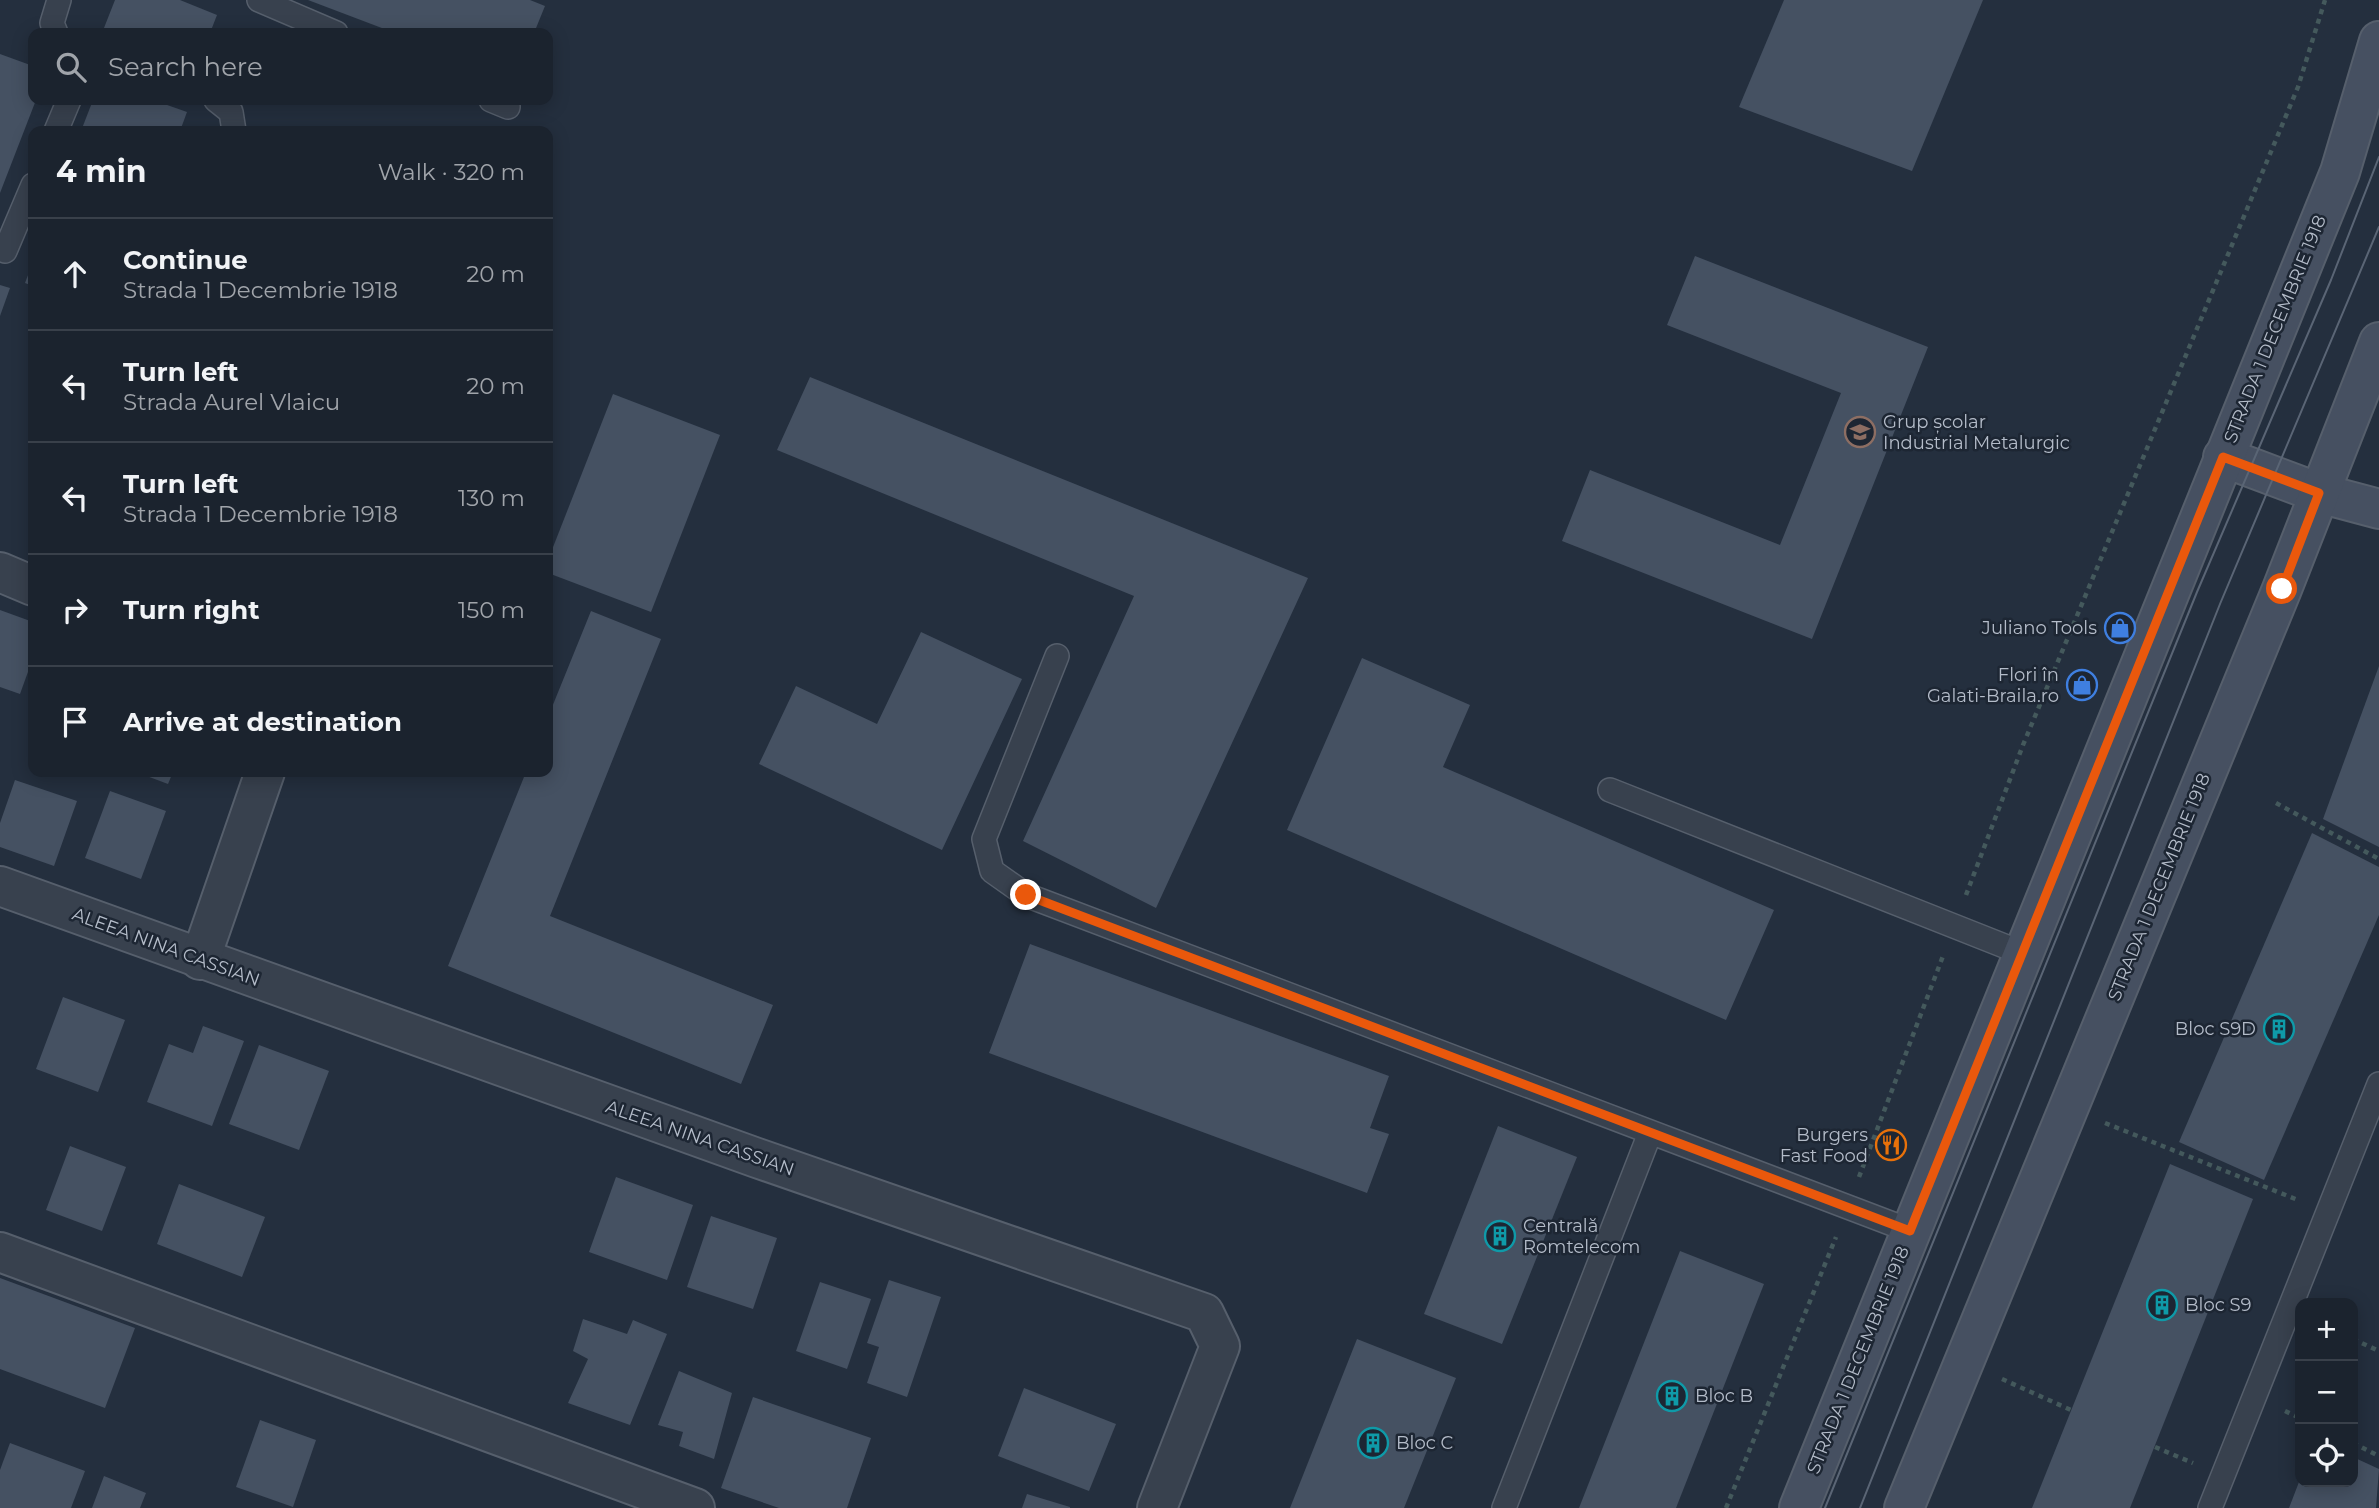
<!DOCTYPE html>
<meta charset="utf-8">
<style>
body{margin:0;font-family:Montserrat,sans-serif;background:#282f3a;color:#f1f3f6}
.controls{position:absolute;right:21px;bottom:21px;display:grid;overflow:hidden;border-radius:14px;box-shadow:0 4px 18px #0003}
.controls button{width:63px;height:63px;display:grid;place-items:center;padding:0;border:0;border-bottom:2px solid #39404a;background:#1b232e;color:#f1f3f6;font:35px sans-serif}
.stop{position:absolute;width:21px;height:21px;margin:-16px;border:5px solid #ea580c;border-radius:50%;background:#fff}
.stop.end{background:#ea580c;border-color:#fff;box-shadow:0 2px 7px #0008}
.list{margin:0;padding:0;list-style:none}
h2{display:flex;justify-content:space-between;align-items:center;height:91px;margin:0;padding:0 28px;font-size:30px}
h2 small{font-size:23px;font-weight:400;color:#a0a4aa}
.list li{display:grid;grid-template-columns:46px 1fr auto;gap:21px;align-items:center;box-sizing:border-box;height:112px;padding:0 28px;border-top:2px solid #39404a}
.list b{display:block;font-size:26px;white-space:nowrap}
.list p{margin:0;font-size:23px;white-space:nowrap;color:#a0a4aa}
.list em{font-size:23px;font-style:normal;color:#a0a4aa}
.icon{flex:none;width:38px;height:38px;fill:none;stroke:currentColor;stroke-width:2;stroke-linecap:round;stroke-linejoin:round}
.map{position:relative;flex:none;width:2379px;height:1508px;overflow:hidden}
.search{position:absolute;background:#1b232e;box-shadow:0 4px 18px #0003;left:28px;top:28px;width:525px;height:77px;display:flex;align-items:center;gap:18px;box-sizing:border-box;padding:0 24px;border-radius:14px;color:#a0a4aa;font-size:26px}
.panel{position:absolute;background:#1b232e;box-shadow:0 4px 18px #0003;left:28px;top:126px;width:525px;height:651px;border-radius:14px}
.map>svg:first-child{display:block}
.building{fill:#455162}
.lines{fill:none;stroke-linecap:round;stroke-linejoin:round}
.service-casing{stroke:#565f6c;stroke-width:26}
.minor-casing{stroke:#565f6c;stroke-width:42}
.secondary-casing{stroke:#565f6c;stroke-width:42}
.path{stroke:#44595c;stroke-width:4.5;stroke-dasharray:5 5;stroke-linecap:butt}
.service{stroke:#38414e;stroke-width:23}
.minor{stroke:#38414e;stroke-width:38}
.secondary{stroke:#465061;stroke-width:38}
.tram{stroke:#5a6575;stroke-width:2}
.route{stroke:#ea580c;stroke-width:9}
.labels{text-anchor:middle;dominant-baseline:central;stroke-width:5;stroke-linejoin:round;paint-order:stroke}
.street-label{font-size:18px;fill:#b4bcc9;stroke:#1d2633}
.poi-label{font-size:18px;fill:#b4bcc9;stroke:#1d2633;text-anchor:start}
</style>
<div class="map">
<svg width="2379" height="1508" viewBox="0 0 2379 1508">
<rect width="100%" height="100%" fill="#242f3e"/>
<!-- building -->
<g class="building">
<path d="M115,0h65l37,15 -7,18h-108z"/>
<path d="M308,0h222l15,6 -11,27h-139z"/>
<path d="M1784,0h199l-71,171 -173,-64z"/>
<path d="M0,54l33,12v34h3l-36,93z"/>
<path d="M93,100h60l34,12 -7,19h-99z"/>
<path d="M1695,256l233,91 -116,292 -250,-98 28,-71 190,75 61,-152 -174,-68z"/>
<path d="M33,262v24l-8,-3z"/>
<path d="M0,285l10,3 -10,28z"/>
<path d="M810,377l498,201 -152,330 -133,-67 111,-245 -357,-146z"/>
<path d="M613,394l107,41 -69,177 -103,-39v-13z"/>
<path d="M0,610l33,12v36l-13,36 -20,-7z"/>
<path d="M591,611l70,28 -111,277 223,89 -32,79 -293,-118 78,-194h22v-55z"/>
<path d="M921,632l101,47 -80,171 -183,-86 37,-78 81,38z"/>
<path d="M1362,658l108,47 -27,62 331,143 -48,110 -439,-190z"/>
<path d="M2379,666v181l-56,-28z"/>
<path d="M136,772h37l-5,12z"/>
<path d="M15,780l62,21 -23,65 -54,-19v-24z"/>
<path d="M110,791l56,20 -25,68 -56,-21z"/>
<path d="M2312,833l67,34v48l-115,265 -85,-38z"/>
<path d="M1030,944l359,132 -19,52 19,6 -22,59 -378,-140z"/>
<path d="M63,997l62,23 -27,72 -62,-23z"/>
<path d="M203,1026l41,15 -32,85 -65,-24 22,-58 24,9z"/>
<path d="M259,1045l70,26 -30,79 -70,-26z"/>
<path d="M1498,1126l79,31 -75,187 -78,-30z"/>
<path d="M70,1146l56,21 -24,64 -56,-21z"/>
<path d="M2170,1164l83,35 -123,309h-98z"/>
<path d="M616,1177l77,28 -26,75 -78,-28z"/>
<path d="M179,1184l86,33 -23,60 -85,-33z"/>
<path d="M711,1216l66,22 -24,71 -66,-22z"/>
<path d="M1680,1251l84,33 -88,224h-97z"/>
<path d="M0,1278l135,50 -30,80 -105,-39z"/>
<path d="M889,1280l52,17 -34,100 -40,-14 12,-36 -12,-4z"/>
<path d="M820,1282l51,17 -24,70 -51,-18z"/>
<path d="M583,1319l44,15 6,-14 34,14 -37,91 -62,-22 20,-44 -15,-8z"/>
<path d="M1357,1339l99,39 -52,130h-114z"/>
<path d="M679,1371l53,22 -18,66 -35,-13 4,-14 -25,-7z"/>
<path d="M1024,1388l92,36 -27,67 -91,-35z"/>
<path d="M753,1397l118,41 -24,70h-68l-58,-20z"/>
<path d="M260,1420l56,20 -23,67 -57,-20z"/>
<path d="M10,1443l75,28 -14,37h-71v-38z"/>
<path d="M2353,1457l26,12 -3,39h-87l10,-26h54z"/>
<path d="M104,1476l42,17 -6,15h-48z"/>
<path d="M1027,1494l43,13v1h-48z"/>
</g>
<g class="lines">
<!-- service casing -->
<g class="service-casing">
<g id="service">
<path d="M259,0l77,33"/>
<path d="M56,33l-4,-10 7,-23"/>
<path d="M216,100l15,12 3,19"/>
<path d="M491,100l17,7"/>
<path d="M56,131l13,-31"/>
<path d="M5,251l28,-66"/>
<path d="M1057,656l-73,183 8,32 34,24 885,336"/>
<path d="M1610,790l412,163"/>
<path d="M1504,1508l146,-375"/>
<path d="M2210,1508l169,-424"/>
</g>
</g>
<!-- minor casing -->
<g class="minor-casing">
<g id="minor">
<path d="M0,572l33,14"/>
<path d="M0,886l757,272 447,155 16,33 -63,162"/>
<path d="M200,960l65,-188"/>
<path d="M0,1252l695,256"/>
</g>
</g>
<!-- secondary casing -->
<g class="secondary-casing">
<g id="secondary">
<path d="M2223,457l96,36 60,16"/>
<path d="M1799,1508l541,-1336 39,-131"/>
<path d="M1904,1508l378,-919 97,-247"/>
</g>
</g>
<!-- path -->
<g class="path">
<path d="M2276,803l103,56"/>
<path d="M1966,895l57,-150 275,-658 27,-87"/>
<path d="M2105,1123l193,77"/>
<path d="M1859,1177l84,-221"/>
<path d="M2353,1339l26,12"/>
<path d="M2002,1379l69,31"/>
<path d="M2285,1411l15,7"/>
<path d="M2353,1443l26,13"/>
<path d="M2155,1447l38,16"/>
<path d="M1726,1508l110,-271"/>
</g>
<!-- service -->
<use href="#service" class="service"/>
<!-- minor -->
<use href="#minor" class="minor"/>
<!-- secondary -->
<use href="#secondary" class="secondary"/>
<!-- tram -->
<g class="tram">
<path d="M1825,1508l372,-916 134,-312 48,-123"/>
<path d="M1860,1508l360,-904 159,-377"/>
</g>
</g>
<g class="lines">
<!-- route -->
<path class="route" d="M1026,895l884,336 313,-774 96,36 -37,96"/>
</g>
<!-- icons -->
<defs>
<g id="university-ring" transform="scale(1.575)"><circle r="9.5" fill="#1d2633" stroke="#8d6e63" stroke-width="1.5"/><path d="M0-5L7-2L0 1L-7-2ZM-4 1L0 2.5L4 1V4Q0 6-4 4Z" fill="#8d6e63"/></g>
<g id="shop-ring" transform="scale(1.575)"><circle r="9.5" fill="#1d2633" stroke="#3f7fe0" stroke-width="1.5"/><path d="M-5-2.5h2.3a2.7 3.5 0 0 1 5.4 0H5L5.5 6h-11ZM-1.5-2.5h3a1.5 2.3 0 0 0-3 0Z" fill="#3f7fe0"/></g>
<g id="building-ring" transform="scale(1.575)"><circle r="9.5" fill="#1d2633" stroke="#0f9aa8" stroke-width="1.5"/><path d="M-4-6H4V6H1V3H-1V6H-4ZM-2.5-4.3h1.7v1.8h-1.7ZM.8-4.3h1.7v1.8H.8ZM-2.5-1h1.7V.8h-1.7ZM.8-1h1.7V.8H.8Z" fill="#0f9aa8"/></g>
<g id="restaurant-ring" transform="scale(1.575)"><circle r="9.5" fill="#1d2633" stroke="#e8710a" stroke-width="1.5"/><path d="M-5-6h1v4h1v-4h1v4h1v-4h1v5L-1.5 .5V6h-2V.5L-5-1ZM5-6V6H3V1.5H1.5Q1.5-4 5-6Z" fill="#e8710a"/></g>
</defs>
<g fill-rule="evenodd">
<use href="#university-ring" x="1860" y="432"/>
<use href="#shop-ring" x="2120" y="628"/>
<use href="#shop-ring" x="2082" y="685"/>
<use href="#building-ring" x="2279" y="1029"/>
<use href="#restaurant-ring" x="1891" y="1145"/>
<use href="#building-ring" x="1500" y="1236"/>
<use href="#building-ring" x="2162" y="1305"/>
<use href="#building-ring" x="1672" y="1396"/>
<use href="#building-ring" x="1373" y="1443"/>
</g>
<g class="labels">
<!-- street labels -->
<g class="street-label">
<text transform="translate(2275 329) rotate(-68)">STRADA 1 DECEMBRIE 1918</text>
<text transform="translate(2159 887) rotate(-68)">STRADA 1 DECEMBRIE 1918</text>
<text transform="translate(166 947) rotate(20)">ALEEA NINA CASSIAN</text>
<text transform="translate(700 1138) rotate(19)">ALEEA NINA CASSIAN</text>
<text transform="translate(1858 1360) rotate(-68)">STRADA 1 DECEMBRIE 1918</text>
</g>
<!-- poi labels -->
<g class="poi-label">
<text x="1883" y="422">Grup școlar<tspan x="1883" dy="21">Industrial Metalurgic</tspan></text>
<text x="2097" y="628" text-anchor="end">Juliano Tools</text>
<text x="2059" y="675" text-anchor="end">Flori în<tspan x="2059" dy="21">Galati-Braila.ro</tspan></text>
<text x="2256" y="1029" text-anchor="end">Bloc S9D</text>
<text x="1868" y="1135" text-anchor="end">Burgers<tspan x="1868" dy="21">Fast Food</tspan></text>
<text x="1523" y="1226">Centrală<tspan x="1523" dy="21">Romtelecom</tspan></text>
<text x="2185" y="1305">Bloc S9</text>
<text x="1695" y="1396">Bloc B</text>
<text x="1396" y="1443">Bloc C</text>
</g>
</g>
</svg>
<div class="controls">
<button>+</button>
<button>−</button>
<button><svg class="icon" aria-label="locate" viewBox="0 0 24 24"><circle cx="12" cy="12" r="6"/><path d="M12 2v4M12 18v4M2 12h4M18 12h4"/></svg></button>
</div>
<div class="stop" style="left:2282px;top:589px"></div>
<div class="stop end" style="left:1026px;top:895px"></div>
<div class="search"><svg class="icon" aria-label="search" viewBox="0 0 24 24"><circle cx="10" cy="10" r="6"/><path d="M15 15l6 6"/></svg>Search here</div>
<section class="panel">
<h2>4 min<small>Walk · 320 m</small></h2>
<ul class="list">
<li><svg class="icon" aria-label="ahead" viewBox="0 0 24 24"><path d="M12 20V5M6 11l6-6 6 6"/></svg><div><b>Continue</b><p>Strada 1 Decembrie 1918</p></div><em>20 m</em></li>
<li><svg class="icon" aria-label="left" viewBox="0 0 24 24"><path d="M17 20v-9H6M10 6l-5 5 5 5"/></svg><div><b>Turn left</b><p>Strada Aurel Vlaicu</p></div><em>20 m</em></li>
<li><svg class="icon" aria-label="left" viewBox="0 0 24 24"><path d="M17 20v-9H6M10 6l-5 5 5 5"/></svg><div><b>Turn left</b><p>Strada 1 Decembrie 1918</p></div><em>130 m</em></li>
<li><svg class="icon" aria-label="right" viewBox="0 0 24 24"><path d="M7 20v-9h11M14 6l5 5-5 5"/></svg><div><b>Turn right</b></div><em>150 m</em></li>
<li><svg class="icon" aria-label="arrive" viewBox="0 0 24 24"><path d="M6 21V4h12l-3 4 3 4H6"/></svg><div><b>Arrive at destination</b></div></li>
</ul>
</section>
</div>
